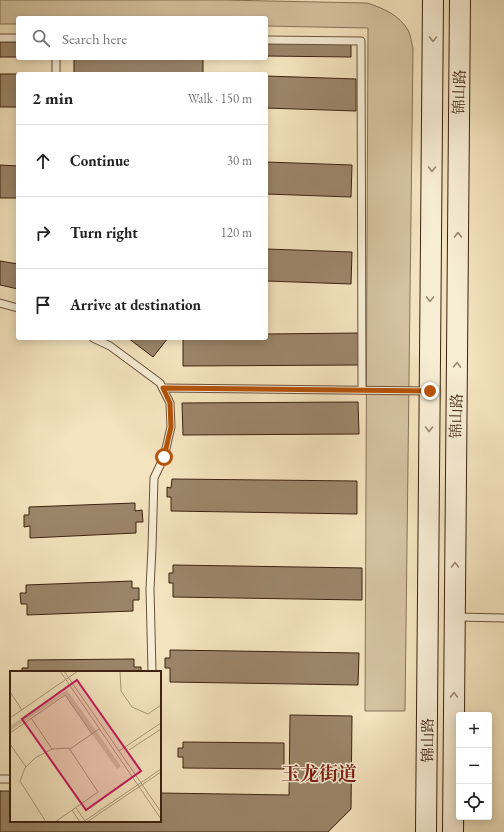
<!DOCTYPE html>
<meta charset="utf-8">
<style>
body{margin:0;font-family:"EB Garamond","Noto Serif SC",serif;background:#f6f6f6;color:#222}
.controls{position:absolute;right:12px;bottom:12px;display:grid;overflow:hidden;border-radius:4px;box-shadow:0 2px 10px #0003}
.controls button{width:36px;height:36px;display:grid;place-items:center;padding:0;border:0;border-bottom:1px solid #e0e0e0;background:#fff;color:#222;font:20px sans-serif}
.stop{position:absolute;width:12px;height:12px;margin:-9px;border:3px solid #b45309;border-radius:50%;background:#fff}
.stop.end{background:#b45309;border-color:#fff;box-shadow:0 1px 4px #0008}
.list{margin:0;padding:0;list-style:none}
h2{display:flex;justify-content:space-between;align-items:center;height:52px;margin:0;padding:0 16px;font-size:17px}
h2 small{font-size:13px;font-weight:400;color:#767676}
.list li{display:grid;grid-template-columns:26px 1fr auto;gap:12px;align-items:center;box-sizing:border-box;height:72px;padding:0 16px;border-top:1px solid #e0e0e0}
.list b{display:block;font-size:15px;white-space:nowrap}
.list em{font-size:13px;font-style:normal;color:#767676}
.icon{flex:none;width:22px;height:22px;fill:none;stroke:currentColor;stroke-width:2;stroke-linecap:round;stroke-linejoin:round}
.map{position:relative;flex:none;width:504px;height:832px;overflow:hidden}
.search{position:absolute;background:#fff;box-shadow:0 2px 10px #0003;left:16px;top:16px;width:252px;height:44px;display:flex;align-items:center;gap:10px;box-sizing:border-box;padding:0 14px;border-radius:4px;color:#767676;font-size:15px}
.panel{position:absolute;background:#fff;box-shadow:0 2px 10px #0003;left:16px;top:72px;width:252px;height:268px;border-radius:4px}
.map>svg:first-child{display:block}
.green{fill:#d4c2a0;stroke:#887258}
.building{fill:#9b866a;stroke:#3c220f}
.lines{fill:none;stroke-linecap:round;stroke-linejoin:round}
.lane-casing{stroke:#6a523b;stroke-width:9}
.secondary-casing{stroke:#3c220f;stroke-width:22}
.lane{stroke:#f7edd5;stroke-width:7}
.secondary{stroke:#f7edd5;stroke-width:20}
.oneway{stroke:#9a8872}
.route{stroke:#b45309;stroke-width:5}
.labels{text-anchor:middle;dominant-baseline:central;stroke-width:3;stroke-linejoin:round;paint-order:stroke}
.street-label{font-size:15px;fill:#3c220f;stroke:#f7edd5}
.district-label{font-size:19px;font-weight:bold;fill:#7a1f14;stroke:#f7edd5}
.inset-road{fill:none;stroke:#aa9678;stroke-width:1}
.view{fill:#c2185b;fill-opacity:0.15;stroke:#c2185b;stroke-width:2}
.inset-edge{fill:none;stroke:#3c220f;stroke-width:2}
</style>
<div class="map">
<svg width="504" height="832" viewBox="0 0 504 832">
<rect width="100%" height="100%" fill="#f3e3be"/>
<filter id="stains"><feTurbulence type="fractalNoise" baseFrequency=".005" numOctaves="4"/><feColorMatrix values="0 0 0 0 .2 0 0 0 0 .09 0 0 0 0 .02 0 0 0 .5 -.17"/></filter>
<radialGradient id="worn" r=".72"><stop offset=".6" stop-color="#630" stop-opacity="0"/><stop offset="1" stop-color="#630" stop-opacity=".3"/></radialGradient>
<!-- green -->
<path class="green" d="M0,0h222l145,3c16,5 32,12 41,27 3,5 3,12 5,18l-8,663h-40l3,-683 -102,-2v-8h-248v6h-18z"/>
<!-- building -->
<g class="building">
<rect x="0" y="42" width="18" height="15"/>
<path d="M266,42l85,1v14l-85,-1z"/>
<rect x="74" y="58" width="129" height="16"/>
<rect x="0" y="74" width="18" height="33"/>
<path d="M266,76l90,3v32l-90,-3z"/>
<path d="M266,162l86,3 -1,32 -85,-3z"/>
<path d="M0,165l18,1v32h-18z"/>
<path d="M266,249l86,3 -1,32 -85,-3z"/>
<path d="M0,261l18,3v25l-18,-4z"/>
<path d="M359,333v32l-176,1v-28h83v-4z"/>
<path d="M128,338h40l-15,19z"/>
<path d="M358,402l1,32 -176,1 -1,-32z"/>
<path d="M172,479l185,2v33l-186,-3v-14h-4v-10l4,1z"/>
<path d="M135,503v8l7,-1 1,12h-7v11l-106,5v-12l-6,1v-12h5v-8z"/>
<path d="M173,565l189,3v32l-189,-3v-14h-4v-10h4z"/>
<path d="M132,581v7h7v12h-6v11l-106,4v-11h-6l-1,-11h6v-8z"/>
<path d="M170,650l189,3 -1,32 -188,-3v-14h-5v-10h5z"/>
<path d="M134,659v8h7v5h-119v-4h6v-8z"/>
<path d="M290,715l62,1 -1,93 -23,23h-328v-41h11v30h149v-28l129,2z"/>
<path d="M183,742l101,1v26l-101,-1v-11h-5v-9h5z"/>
</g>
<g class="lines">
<!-- lane casing -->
<g class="lane-casing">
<g id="lane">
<path d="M0,38h18"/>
<path d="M266,40l95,1 1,349"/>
<path d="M56,74v-16"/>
<path d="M0,303l18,5"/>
<path d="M93,338l17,8 50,37 10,20 1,24 -7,30 -10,21 -2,70 -2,41 2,83"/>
<path d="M163,388l266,3"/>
<path d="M457,617l47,1"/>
<path d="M0,779h11"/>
</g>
</g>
<!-- secondary casing -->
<g class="secondary-casing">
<g id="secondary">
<path d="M426,832l7,-832"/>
<path d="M453,832l7,-832"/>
</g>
</g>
<!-- lane -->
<use href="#lane" class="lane"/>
<!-- secondary -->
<use href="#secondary" class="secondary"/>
</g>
<!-- one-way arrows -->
<defs><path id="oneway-chevron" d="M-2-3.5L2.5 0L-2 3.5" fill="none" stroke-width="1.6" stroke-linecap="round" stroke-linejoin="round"/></defs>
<g class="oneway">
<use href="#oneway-chevron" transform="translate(433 39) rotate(91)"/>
<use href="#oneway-chevron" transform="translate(432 169) rotate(91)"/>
<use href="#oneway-chevron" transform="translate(458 235) rotate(-89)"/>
<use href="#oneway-chevron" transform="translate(430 299) rotate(91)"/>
<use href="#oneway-chevron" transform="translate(457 365) rotate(-89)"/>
<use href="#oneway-chevron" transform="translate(429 429) rotate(90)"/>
<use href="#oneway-chevron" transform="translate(455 565) rotate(-89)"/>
<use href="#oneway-chevron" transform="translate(454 695) rotate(-90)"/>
</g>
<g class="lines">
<!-- route -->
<path class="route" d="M164,457l7,-30 -1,-24 -7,-15 267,3"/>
</g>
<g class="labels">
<!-- street labels -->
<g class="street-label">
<text transform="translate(459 92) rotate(-89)">锦山路</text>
<text transform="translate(456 416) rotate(-89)">锦山路</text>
<text transform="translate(427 740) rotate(-90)">锦山路</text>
</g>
<!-- district labels -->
<g class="district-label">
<text x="319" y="773">玉龙街道</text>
</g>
</g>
<!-- overview -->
<g transform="translate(10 671)">
<rect width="151" height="151" fill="#f3e3be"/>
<path d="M57,19l54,76 -4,3 -53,-75 -54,37v-5z" fill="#d4c2a0"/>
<path class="inset-road" d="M50,0l101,148M54,0l97,141M110,0l1,20 11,16 16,7 13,-9M0,21l12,18M0,47l68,-47M21,47l21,31M0,62l55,-38 27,39M0,73l16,23M60,78l29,-20M119,79l32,-21M109,80l42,-28M66,137l9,13M62,139l8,12M36,151l-26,-41 5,-13 10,-10 17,-9 17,-1 29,44 -43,30M73,151l78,-53M77,151l74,-50"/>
<path class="view" d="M67,9l64,91 -55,39 -64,-91z"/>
<rect width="151" height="151" class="inset-edge"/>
</g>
<rect width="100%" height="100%" filter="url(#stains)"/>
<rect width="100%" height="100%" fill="url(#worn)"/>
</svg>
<div class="controls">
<button>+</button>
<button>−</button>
<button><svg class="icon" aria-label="locate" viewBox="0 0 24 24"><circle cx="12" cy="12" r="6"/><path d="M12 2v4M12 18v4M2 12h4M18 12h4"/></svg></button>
</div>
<div class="stop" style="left:164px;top:457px"></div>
<div class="stop end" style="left:430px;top:391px"></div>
<div class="search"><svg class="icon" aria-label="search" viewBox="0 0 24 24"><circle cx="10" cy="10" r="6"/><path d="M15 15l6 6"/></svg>Search here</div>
<section class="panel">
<h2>2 min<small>Walk · 150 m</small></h2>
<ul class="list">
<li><svg class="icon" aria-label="ahead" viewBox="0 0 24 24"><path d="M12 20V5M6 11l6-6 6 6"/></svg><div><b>Continue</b></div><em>30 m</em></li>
<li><svg class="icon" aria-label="right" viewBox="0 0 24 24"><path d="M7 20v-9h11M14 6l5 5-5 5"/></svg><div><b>Turn right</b></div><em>120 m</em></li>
<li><svg class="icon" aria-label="arrive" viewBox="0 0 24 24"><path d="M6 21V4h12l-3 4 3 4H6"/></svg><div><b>Arrive at destination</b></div></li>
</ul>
</section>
</div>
